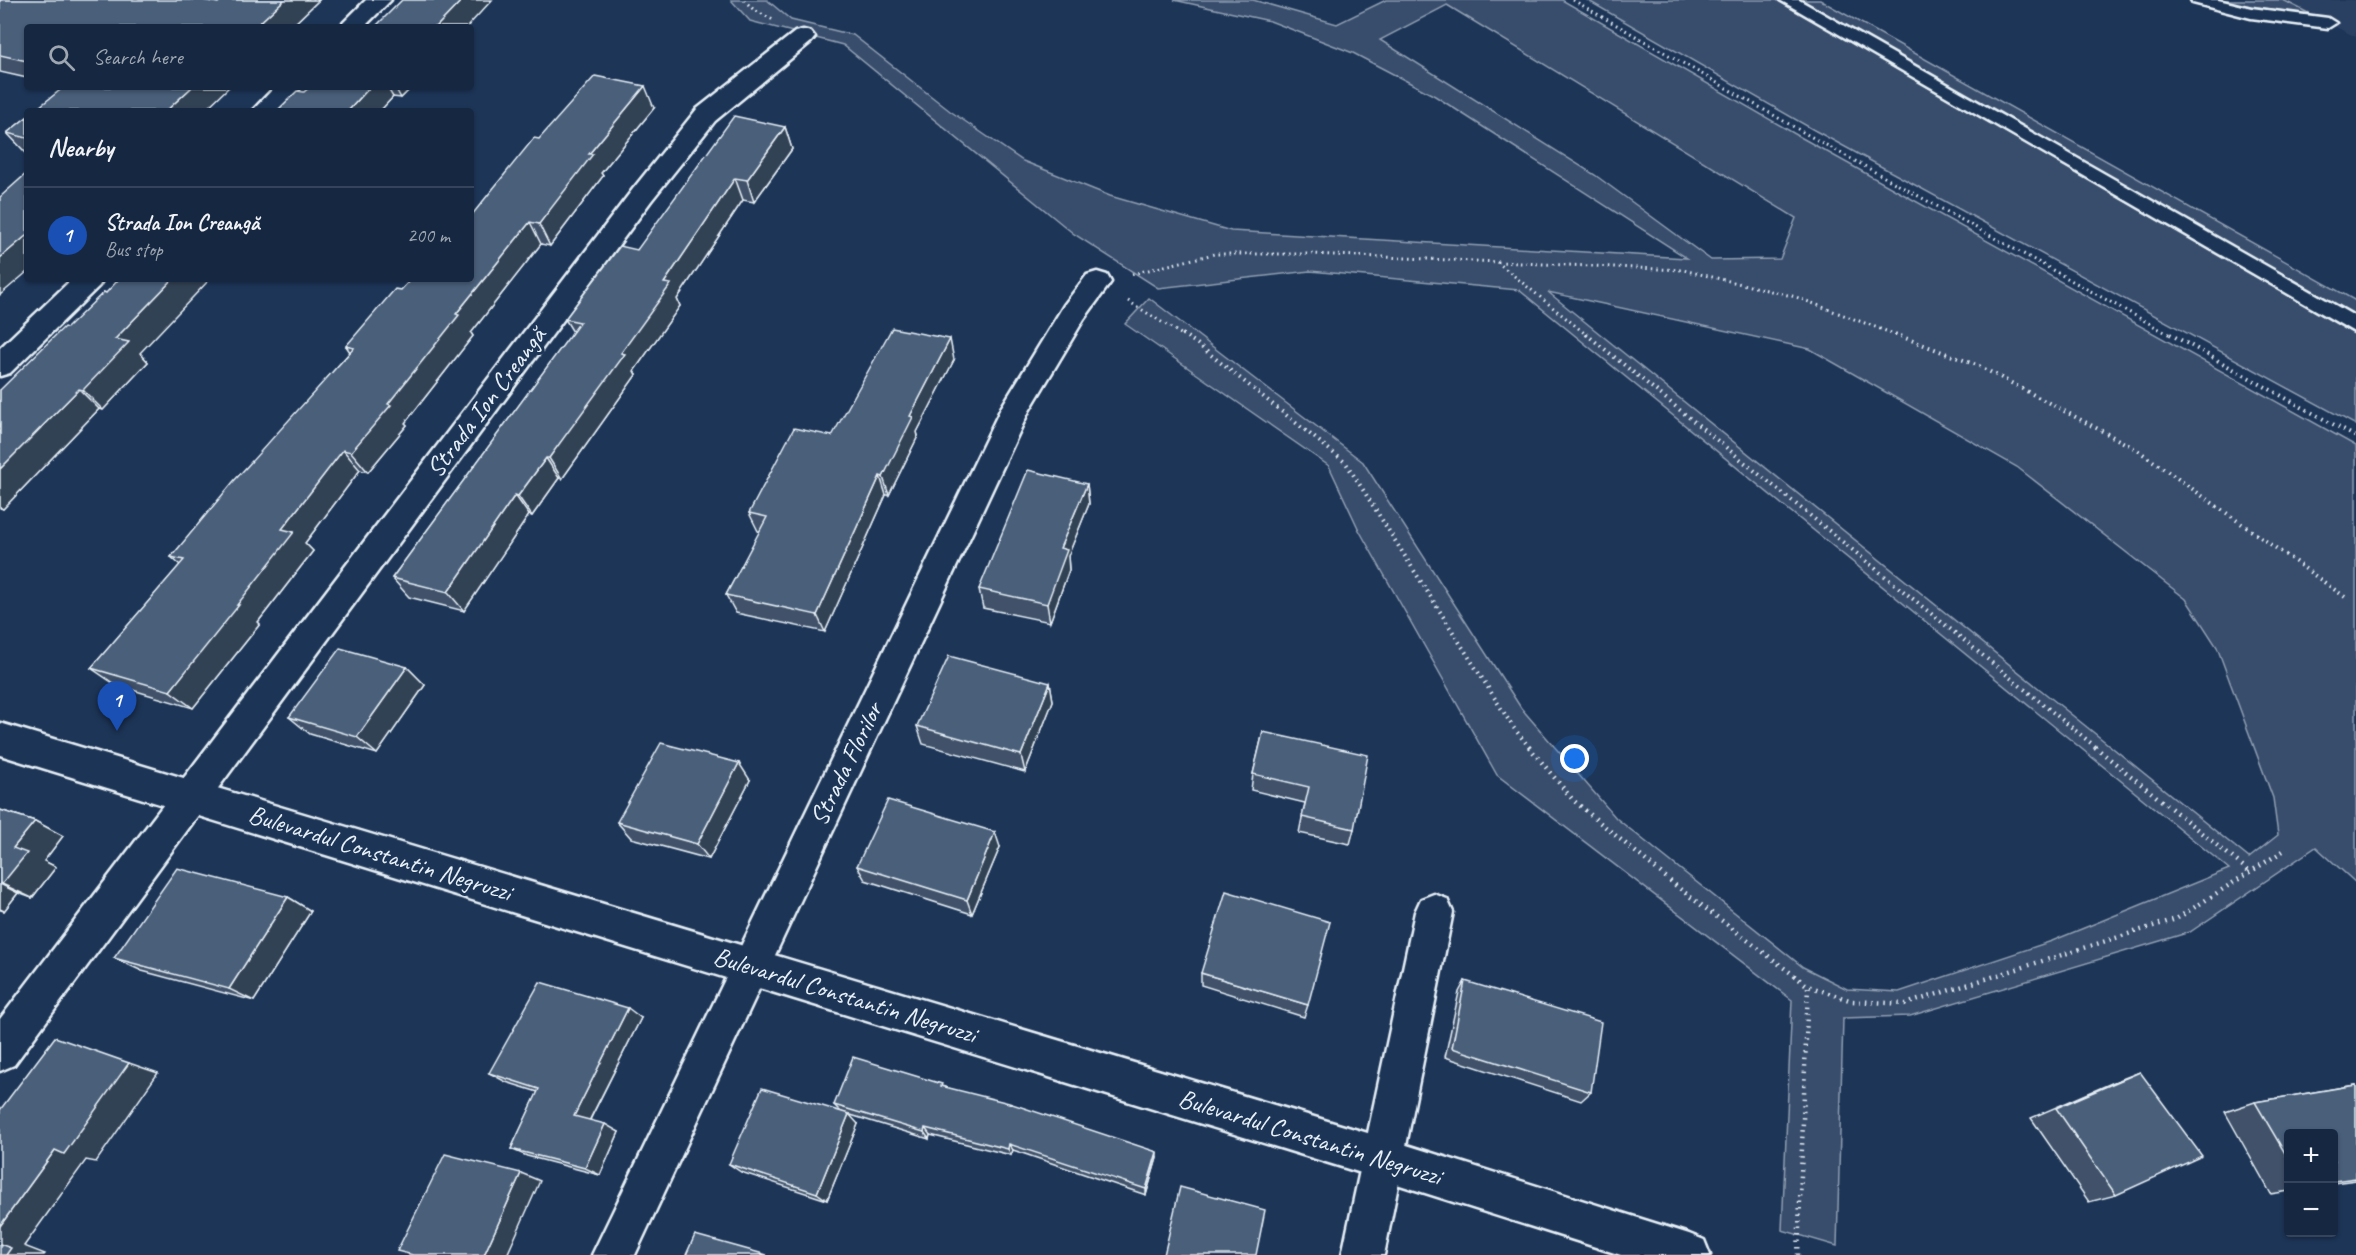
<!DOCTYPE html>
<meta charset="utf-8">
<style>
body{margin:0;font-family:Caveat,sans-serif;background:#23344c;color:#f1f3f6}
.controls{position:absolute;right:18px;bottom:18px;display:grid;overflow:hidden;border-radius:6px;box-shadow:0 2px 4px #0004}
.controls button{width:54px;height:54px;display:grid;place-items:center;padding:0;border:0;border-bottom:2px solid #35445a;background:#162841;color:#f1f3f6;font:30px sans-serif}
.you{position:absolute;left:1575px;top:759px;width:21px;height:21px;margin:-15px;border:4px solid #fff;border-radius:50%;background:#1a73e8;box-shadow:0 0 0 9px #1a73e833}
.badge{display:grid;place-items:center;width:39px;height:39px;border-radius:50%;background:#95b2f1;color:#fff;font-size:20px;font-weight:700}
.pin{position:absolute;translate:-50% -50px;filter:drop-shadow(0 2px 3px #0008)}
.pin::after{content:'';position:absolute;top:32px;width:21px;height:18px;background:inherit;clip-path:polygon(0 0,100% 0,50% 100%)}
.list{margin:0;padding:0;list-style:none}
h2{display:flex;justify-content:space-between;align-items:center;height:78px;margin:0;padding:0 24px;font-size:26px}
h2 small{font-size:20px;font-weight:400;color:#9ea6b1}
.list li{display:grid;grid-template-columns:39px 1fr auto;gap:18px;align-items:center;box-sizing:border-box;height:96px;padding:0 24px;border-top:2px solid #35445a}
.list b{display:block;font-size:22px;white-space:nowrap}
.list p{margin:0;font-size:20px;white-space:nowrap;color:#9ea6b1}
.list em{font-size:20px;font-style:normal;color:#9ea6b1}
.icon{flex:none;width:33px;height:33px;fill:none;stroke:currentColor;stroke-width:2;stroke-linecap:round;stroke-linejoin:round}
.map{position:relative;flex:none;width:2356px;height:1255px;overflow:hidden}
.search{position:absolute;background:#162841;box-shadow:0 2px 4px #0004;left:24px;top:24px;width:450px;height:66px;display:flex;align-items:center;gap:15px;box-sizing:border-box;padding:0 21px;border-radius:6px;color:#9ea6b1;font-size:22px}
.panel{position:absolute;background:#162841;box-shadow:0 2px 4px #0004;left:24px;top:108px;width:450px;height:174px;border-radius:6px}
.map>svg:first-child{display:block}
.built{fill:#2a4162}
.green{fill:#374d6c;stroke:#909fb2;stroke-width:1.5;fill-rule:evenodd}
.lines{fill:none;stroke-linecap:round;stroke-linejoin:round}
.service-casing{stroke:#e8f1f8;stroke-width:5}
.minor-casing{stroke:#e8f1f8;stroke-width:5}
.tertiary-casing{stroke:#e8f1f8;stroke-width:5}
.path-far2{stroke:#e8f1f8;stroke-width:3;stroke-dasharray:1.5 4;stroke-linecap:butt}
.path-far1{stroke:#e8f1f8;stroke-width:4;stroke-dasharray:1.5 4.5;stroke-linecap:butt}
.path{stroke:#e8f1f8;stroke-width:4.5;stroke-dasharray:1.5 5;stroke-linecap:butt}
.service{fill:#1d3557;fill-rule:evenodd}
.minor{fill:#1d3557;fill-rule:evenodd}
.tertiary{fill:#1d3557;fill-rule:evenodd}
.wall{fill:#3f5169;stroke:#e8f1f8;stroke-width:1.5}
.shaded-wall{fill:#334255;stroke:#e8f1f8;stroke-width:1.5}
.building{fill:#495e7a;stroke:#e8f1f8;stroke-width:1.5}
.labels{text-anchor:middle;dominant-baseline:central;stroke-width:6;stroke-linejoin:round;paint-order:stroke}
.street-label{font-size:26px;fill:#e8f1f8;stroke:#1d3557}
</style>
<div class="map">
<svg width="2356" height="1255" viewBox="0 0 2356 1255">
<rect width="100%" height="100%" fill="#1d3557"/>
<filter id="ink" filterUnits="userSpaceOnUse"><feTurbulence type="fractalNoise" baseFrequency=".0167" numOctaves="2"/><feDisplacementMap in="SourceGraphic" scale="12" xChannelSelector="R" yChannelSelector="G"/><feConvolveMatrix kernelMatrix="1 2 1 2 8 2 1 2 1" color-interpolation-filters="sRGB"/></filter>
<g filter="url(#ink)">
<!-- built -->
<path class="built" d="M2283,0h73v37l-44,-22z"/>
<!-- green -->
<g class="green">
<path d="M731,0h36l24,20 62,15 97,76 73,50 87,35 121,35 456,27 -252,-162 -82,-43 -83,-32 -96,-21h79l84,24 49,-24h176l240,138 554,308v437l-40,-36 -126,85 -280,84 -67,2 -6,228 -55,-16 10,-230 -295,-225 -138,-245 -30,-64 -204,-142 24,-26 214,164 158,246 95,110 187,149 44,22 52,3 153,-51 177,-72 -710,-579 -209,-19 -152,17 -84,-54 -231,-189 -93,-24zM1447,5l349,213 -16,41 -69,1 -116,-85 -215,-135zM1548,292l262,57 207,118 169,132 31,48 56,151 5,37 -29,23z"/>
<path d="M1587,0h190l579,335v90l-542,-295z"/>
<path d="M1798,0h22l536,301v18z"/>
<path d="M2224,0h59l29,15 -80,-12z"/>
</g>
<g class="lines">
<!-- service casing -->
<g class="service-casing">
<g id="service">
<path d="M1780,0h19l557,317v16z"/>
<path d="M2191,0h27l33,8 77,10 8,5 -8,5 -77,-10 -58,-15z"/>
</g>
</g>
<!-- minor casing -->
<g class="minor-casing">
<g id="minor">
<path d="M366,0h25l-27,27h-25z"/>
<path d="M803,30l8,2 4,5 -4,5 -96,79 -64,80 -637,864 -14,6v-52l633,-830 64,-80 98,-77z"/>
<path d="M275,87h26l-22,24h-27z"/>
<path d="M1097,272l10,3 4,7 -27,37 -55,92 -394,844h-43l409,-847 63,-103 23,-30z"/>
<path d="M72,279h31l-4,7 -89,87 -10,3v-28z"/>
<path d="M1434,894l13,5 6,13 -69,343h-42l73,-343 6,-13z"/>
</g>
</g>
<!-- tertiary casing -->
<g class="tertiary-casing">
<path id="tertiary" d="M0,723l1381,414 308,97 15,6 6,15h-89l-240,-76 -1381,-424z"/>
</g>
<!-- path-far2 -->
<g class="path-far2">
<path d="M744,0l9,9 20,11"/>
<path d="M1573,0l235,135 364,201"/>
<path d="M1497,262l91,74"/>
<path d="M1132,274l82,-20h98l371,16 113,27 103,39"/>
<path d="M1128,301l56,35"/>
</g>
<!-- path-far1 -->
<g class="path-far1">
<path d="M1182,334l14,9 150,120 167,264 17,21"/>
<path d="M1586,334l511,414"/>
<path d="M1895,334l84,32 157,83 209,148"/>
<path d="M2170,334l186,103"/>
</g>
<!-- path -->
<g class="path">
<path d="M1529,747l44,53 107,89 128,97 44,15 54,3 270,-85 107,-68"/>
<path d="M2095,747l155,125"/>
<path d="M1798,1255l10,-269"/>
</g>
<!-- service -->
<use href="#service" class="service"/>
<!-- minor -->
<use href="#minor" class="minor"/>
<!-- tertiary -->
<use href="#tertiary" class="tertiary"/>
</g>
<!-- wall -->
<g class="wall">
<path d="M0,0l218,3 3,-3h98l-28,27h-264v51l-27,-6z"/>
<path d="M310,87h102l-11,11 -8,-1 -13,14h-103l27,-19z"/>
<path d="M654,108l-53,65 2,3 -53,70 -9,-2 -70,89 2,3 -68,87 2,2 -39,47 -8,-2 -55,73 8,8 -55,71 2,2 -67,84 -77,-23 -25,-17 89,-103 -9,-8 179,-205 -4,-6 55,-56 70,-11 68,-140z"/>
<path d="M27,117v37l-20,-21z"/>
<path d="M785,127l7,22 -38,53 -11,-2 -66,99 3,7 -46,65 2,4 -74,104 -3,-1 -27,38 -3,-1 -65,96 -55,-14 -17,-19 181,-246 -8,-13 72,-69z"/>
<path d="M140,353l8,9 -45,48 -4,-1 -96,100 -3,-1v-118z"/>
<path d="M954,360l-37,72 1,4 -29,59h-3l-61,137 -89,-19 -10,-18 34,-63 -2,-1 -9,-18 83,-77z"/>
<path d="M1087,484l2,20 -21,52 1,14 -19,52 -67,-14 -4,-19z"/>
<path d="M407,667l18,18 -48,69 -67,-20 -21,-17z"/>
<path d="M1050,683l3,18 -28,71 -102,-28 -6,-18z"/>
<path d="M1263,732l91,97 -4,15 -51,-11 6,-30 -54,-13 2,-16z"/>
<path d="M750,780l-41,79 -78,-21 -14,-16z"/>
<path d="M0,810l35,11 28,15 -19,25 12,6 -24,31 -14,-5 -14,18 -4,-1z"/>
<path d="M1000,847l-28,67 -107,-34 -8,-14z"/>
<path d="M288,897l23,14 -57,90 -112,-30 -28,-13z"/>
<path d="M1201,973l107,32 -4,12 -103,-32z"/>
<path d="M1465,981l126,111 -10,9 -136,-44 14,-65z"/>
<path d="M641,1018l-51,102 29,12 -19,43 -73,-19 -16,-7 27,-57 -32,-10 -17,-9z"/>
<path d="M2140,1072l-24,123 -27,7 -58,-84 83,-36z"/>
<path d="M2356,1085v95l-22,3v-49h-45v57l-18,3 -46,-82 30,-10z"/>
<path d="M945,1087l212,71 -11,37 -133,-45 -2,5 -81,-20 -1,4 -88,-27 -7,-7z"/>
<path d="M858,1124l-31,76 -86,-28 -12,-8z"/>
</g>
<!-- shaded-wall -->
<g class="shaded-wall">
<path d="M284,0h35l-28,27h-36z"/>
<path d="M462,0h30l-25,27h-31z"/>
<path d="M645,86l9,22 -53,65 2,3 -53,70 -11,-22 50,-70z"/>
<path d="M192,87h37l-25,24h-38z"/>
<path d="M370,87h17l6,10 -13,14h-32z"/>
<path d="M395,87h17l-11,11z"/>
<path d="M785,127l7,22 -38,53 -7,-22z"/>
<path d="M735,178l8,22 -66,99 3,7 -46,65 2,4 -74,104 -13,-21 72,-105 43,-70z"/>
<path d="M530,222l11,22 -70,89 2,3 -68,87 2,2 -39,47 -17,-20 105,-138z"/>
<path d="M27,235v37l-27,23v-37z"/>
<path d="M173,279h37l-70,74 8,9 -45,48 -20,-20 32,-51z"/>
<path d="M950,339l4,21 -37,72 1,4 -29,59 -6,-18 27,-61z"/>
<path d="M79,389l20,20 -96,100 -3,-2v-38z"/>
<path d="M343,450l17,20 -55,73 8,8 -55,71 2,2 -67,84 -23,-17 67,-86 45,-76z"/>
<path d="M546,458l13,20 -27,38 -14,-20z"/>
<path d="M880,476l6,19 -61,137 -8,-17z"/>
<path d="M1087,484l2,20 -21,52 1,14 -19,52 -3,-18 13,-56z"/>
<path d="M515,495l14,20 -65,96 -16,-19z"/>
<path d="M407,667l18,18 -48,69 -20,-17z"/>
<path d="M1050,683l3,18 -28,71 -4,-17z"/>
<path d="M739,763l11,17 -41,79 -12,-15z"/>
<path d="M35,821l28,15 -19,25 12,6 -24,31 -30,-14 11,-36z"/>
<path d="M995,832l5,15 -28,67 -5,-14z"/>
<path d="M0,884l18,9 -14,18 -4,-2z"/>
<path d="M288,897l23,14 -57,90 -25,-12z"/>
<path d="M628,1008l13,10 -53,105 -14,-7z"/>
<path d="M129,1063l29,10 -62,89 -10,-2 -62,86 21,8 -1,1h-38l-6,-11v-18l55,-76z"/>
<path d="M849,1114l9,10 -31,76 -10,-7z"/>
<path d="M605,1124l14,8 -19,43 -15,-7z"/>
<path d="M925,1128l5,7 -1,4 -5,-7z"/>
<path d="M1009,1144l4,6 -2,5 -3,-6z"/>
<path d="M1157,1152v6l-11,37v-6z"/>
<path d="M521,1173l19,8 -33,74h-23z"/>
</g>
<!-- building -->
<g class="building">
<path d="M0,0h202l16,3 3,-3h63l-29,27h-228v34l-27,-6z"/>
<path d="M402,0h60l-26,27h-61z"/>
<path d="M595,76l50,10 -56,68h4l-54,70 -9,-2 -74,92 3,1 -71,89 3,1 -40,47 -8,-2 -61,79 12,3 -57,73h2l-69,86 -79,-23 93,-108 -13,-3 62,-75 121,-134 -8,-2 49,-57 6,1 10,-11h60v-63l63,-78 5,1z"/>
<path d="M64,87h128l-26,24h-132z"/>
<path d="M310,87h60l-22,24h-71l20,-20 7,1z"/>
<path d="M734,116l51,11 -38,53 -12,-2 -71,105 7,1 -50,69 4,1 -76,104h-3l-28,38 -3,-1 -67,97 -56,-14 188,-256 -15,-3 55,-73 17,4z"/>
<path d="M27,117v21l-20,-5z"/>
<path d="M27,173v62l-27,23v-61z"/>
<path d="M119,279h54l-58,60 14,3 -46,48 -4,-1 -79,80v-79l64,-63 3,1 37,-36 2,1z"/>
<path d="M892,328l58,11 -40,77 3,1 -30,60 -3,-1 -63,139 -91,-20 41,-78 -18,-4 45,-85 38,8z"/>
<path d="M1028,470l59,14 -27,64 7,2 -20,54 -68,-15z"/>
<path d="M340,648l67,19 -50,70 -68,-20z"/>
<path d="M949,656l101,27 -29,72 -104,-29z"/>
<path d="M1263,732l105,23 -14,74 -52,-12 7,-30 -56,-13z"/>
<path d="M661,743l78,20 -42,81 -80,-22z"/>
<path d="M888,800l107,32 -28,68 -110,-34z"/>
<path d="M0,810l35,11 -22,27 14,5 -25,31 -2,-1z"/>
<path d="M177,868l111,29 -59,92 -115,-31z"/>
<path d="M1226,891l104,31 -22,83 -107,-32z"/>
<path d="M1465,981l136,41 -10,70 -139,-44z"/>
<path d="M540,982l88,26 -54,108 31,8 -20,44 -74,-19 28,-60 -50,-16z"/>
<path d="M55,1037l74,26 -65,91 -9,-4 -55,76v-116z"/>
<path d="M853,1057l89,27 -1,2 68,17 148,49 -11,37 -137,-45 -1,5 -83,-21 -1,4 -90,-27z"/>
<path d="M2140,1072l62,84 -86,39 -60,-87z"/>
<path d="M2356,1085v93l-22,3v-47h-45v26l-34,-58z"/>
<path d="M762,1088l87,26 -32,79 -88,-29z"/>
<path d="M445,1154l76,19 -37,82h-71l-16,-4z"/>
<path d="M1180,1187l85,23 -9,45h-92z"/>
<path d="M695,1235l72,20h-81z"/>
<path d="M0,1244l11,4 -5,7h-6z"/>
</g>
</g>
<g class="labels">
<!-- street labels -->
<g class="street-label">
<text transform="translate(486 402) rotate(-53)">Strada Ion Creangă</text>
<text transform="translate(846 764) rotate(-64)">Strada Florilor</text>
<text transform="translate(380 853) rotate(17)">Bulevardul Constantin Negruzzi</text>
<text transform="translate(845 995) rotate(17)">Bulevardul Constantin Negruzzi</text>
<text transform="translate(1310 1137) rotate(17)">Bulevardul Constantin Negruzzi</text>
</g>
</g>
</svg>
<div class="controls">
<button>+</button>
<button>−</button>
</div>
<div class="you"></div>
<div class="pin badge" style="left:117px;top:731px;background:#1a4fb4">1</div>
<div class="search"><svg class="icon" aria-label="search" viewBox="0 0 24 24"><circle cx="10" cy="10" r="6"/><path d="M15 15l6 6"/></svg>Search here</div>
<section class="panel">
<h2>Nearby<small></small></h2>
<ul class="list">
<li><span class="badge" style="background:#1a4fb4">1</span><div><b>Strada Ion Creangă</b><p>Bus stop</p></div><em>200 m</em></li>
</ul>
</section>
</div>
